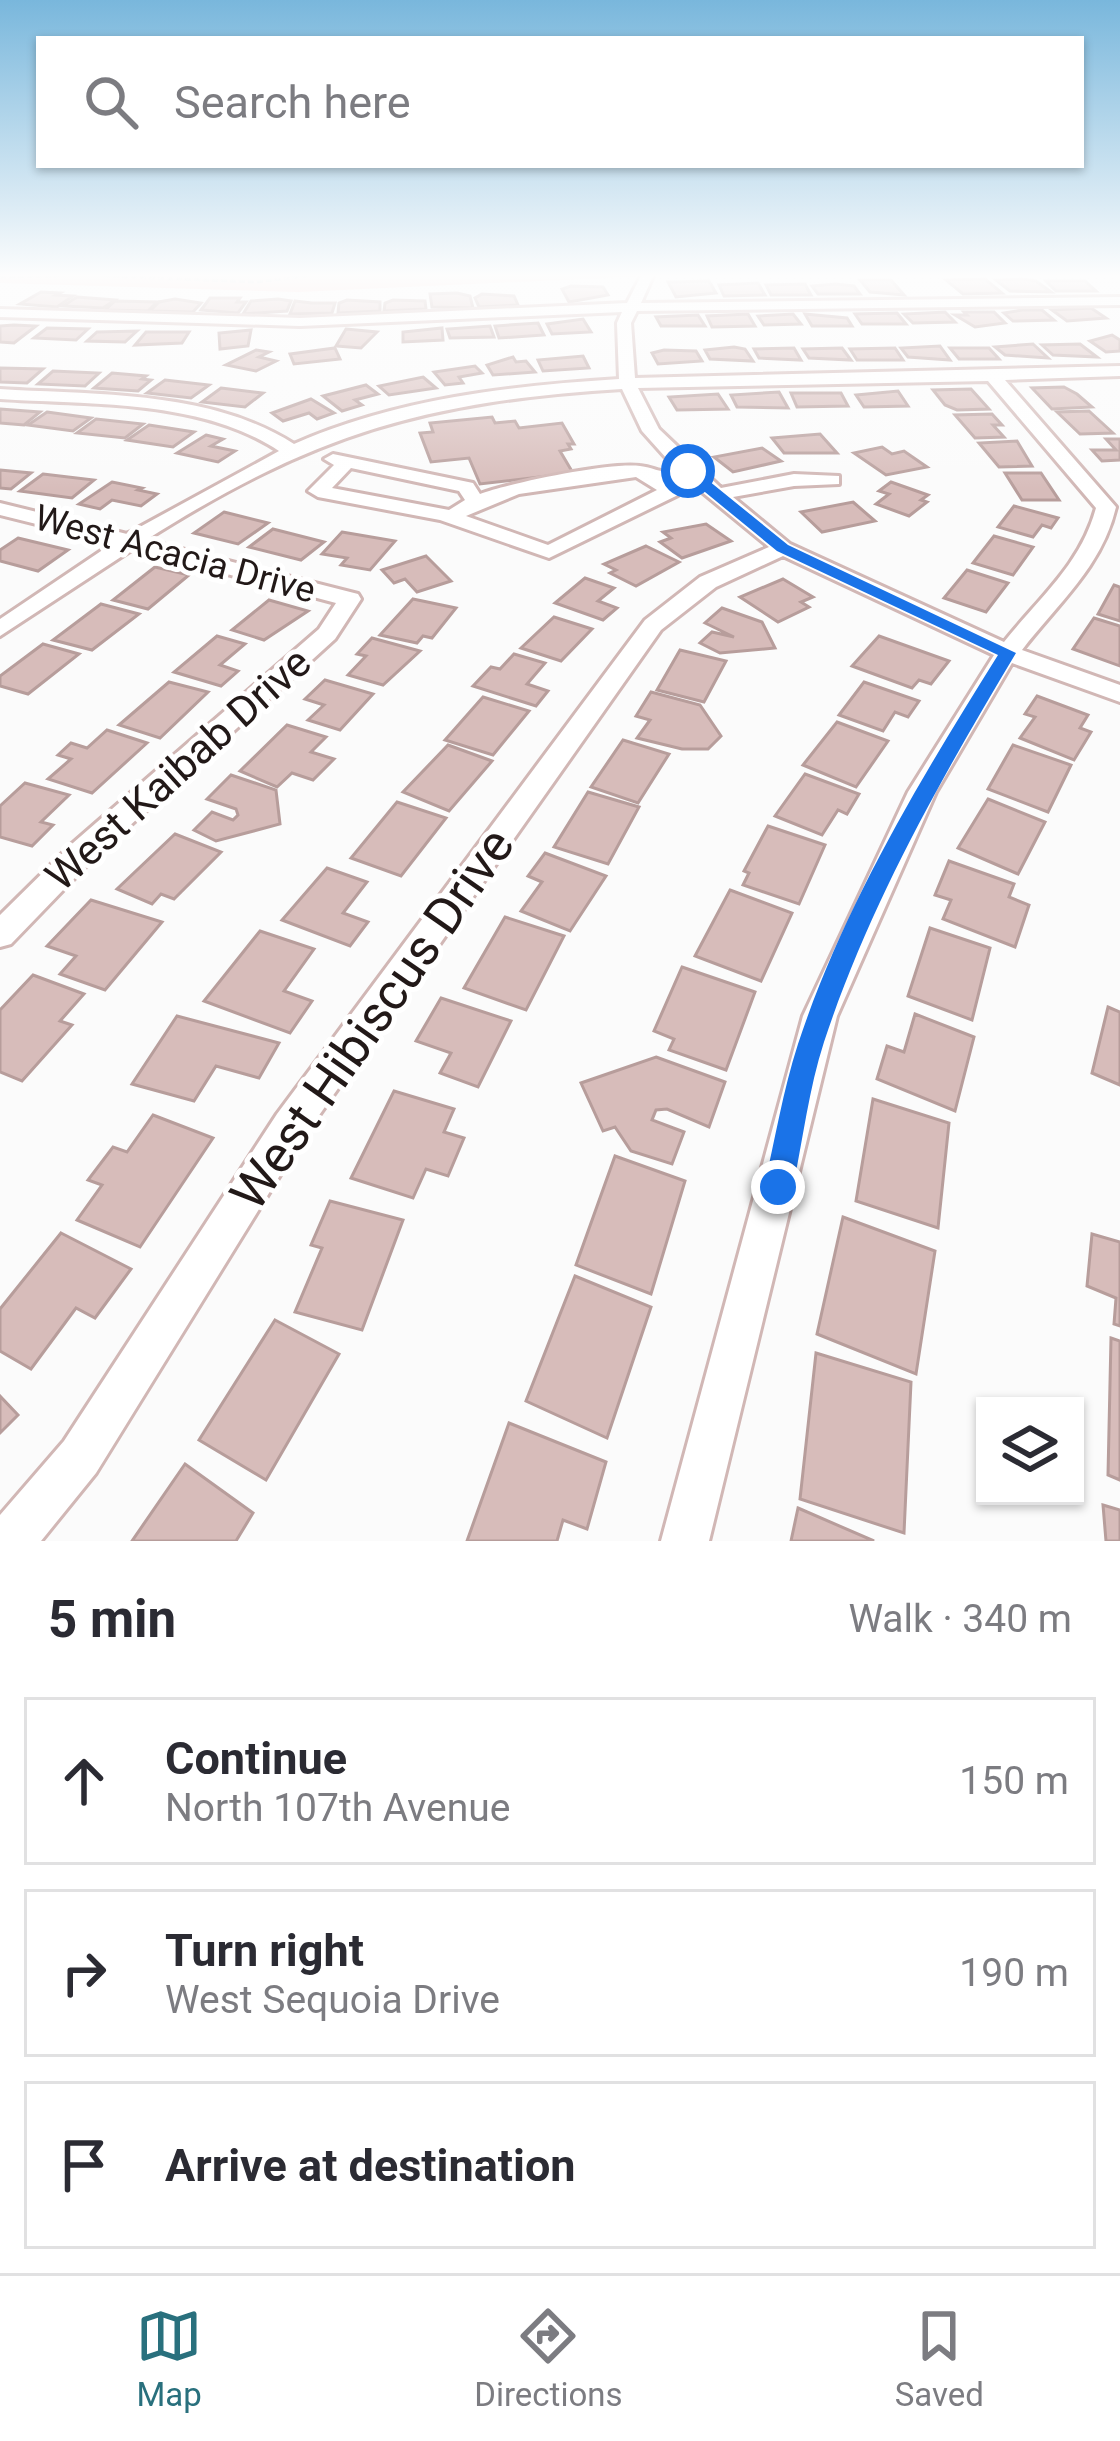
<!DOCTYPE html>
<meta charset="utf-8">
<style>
body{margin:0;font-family:Roboto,sans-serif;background:#f2f2f3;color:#2b2b33}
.controls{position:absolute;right:36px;bottom:36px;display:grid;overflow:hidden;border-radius:0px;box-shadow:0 3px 9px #0004}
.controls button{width:108px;height:108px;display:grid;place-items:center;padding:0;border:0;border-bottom:3px solid #e1e1e2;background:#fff;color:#2b2b33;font:60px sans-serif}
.stop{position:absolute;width:36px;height:36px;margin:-27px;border:9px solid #1a73e8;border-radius:50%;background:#fff}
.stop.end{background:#1a73e8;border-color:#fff;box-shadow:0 3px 12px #0008}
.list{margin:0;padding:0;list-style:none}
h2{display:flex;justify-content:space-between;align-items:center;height:156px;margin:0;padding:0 48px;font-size:51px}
h2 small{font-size:39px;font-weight:400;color:#7c7c81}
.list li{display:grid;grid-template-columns:78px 1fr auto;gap:36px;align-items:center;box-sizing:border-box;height:168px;margin:0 24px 24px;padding:0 24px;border:3px solid #e1e1e2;border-radius:0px}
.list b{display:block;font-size:45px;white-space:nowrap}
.list p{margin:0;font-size:39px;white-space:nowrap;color:#7c7c81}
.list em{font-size:39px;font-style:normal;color:#7c7c81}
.icon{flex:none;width:66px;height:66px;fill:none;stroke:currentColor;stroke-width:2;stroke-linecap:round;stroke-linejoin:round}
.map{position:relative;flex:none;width:1120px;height:1541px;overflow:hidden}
.search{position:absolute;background:#fff;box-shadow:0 3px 9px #0004;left:36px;right:36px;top:36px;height:132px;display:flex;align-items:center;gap:30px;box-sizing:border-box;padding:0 42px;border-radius:0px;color:#7c7c81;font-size:45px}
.sheet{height:732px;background:#fff}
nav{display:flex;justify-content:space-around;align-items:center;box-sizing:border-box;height:168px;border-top:3px solid #e1e1e2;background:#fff;font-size:33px;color:#7c7c81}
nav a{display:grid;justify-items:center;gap:6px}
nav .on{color:#29707d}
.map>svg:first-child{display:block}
.green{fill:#fbcbc8}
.building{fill:#d7bcba;stroke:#b79d9b;stroke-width:3}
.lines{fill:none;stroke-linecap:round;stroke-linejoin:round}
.minor-casing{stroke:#d1b7b5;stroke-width:6}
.path{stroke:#b8b6b5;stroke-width:3;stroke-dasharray:6 3;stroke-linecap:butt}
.minor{fill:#fff;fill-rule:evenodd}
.route{fill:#1a73e8}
.labels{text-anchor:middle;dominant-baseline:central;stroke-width:10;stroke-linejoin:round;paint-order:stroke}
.far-street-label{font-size:36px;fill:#221918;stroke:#fff}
.street-label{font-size:42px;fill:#221918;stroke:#fff}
.near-street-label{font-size:51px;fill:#221918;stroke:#fff}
</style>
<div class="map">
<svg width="1120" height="1541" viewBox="0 0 1120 1541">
<rect width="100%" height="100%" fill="#fbfbfb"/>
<!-- green -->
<path class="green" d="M0,276h650l-352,16 -298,-9z"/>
<!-- building -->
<g class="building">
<path d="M985,279l17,14 -39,1 -17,-14z"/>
<path d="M1022,279l14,2 15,11 -41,-1 -14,-11z"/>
<path d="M860,280h31l13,15 -34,-3z"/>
<path d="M709,281l7,12 -40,4 -8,-15z"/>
<path d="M1046,281h39l11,10h-40z"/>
<path d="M758,283l7,12 -41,1 -5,-11z"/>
<path d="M805,284l6,11h-40l-5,-10z"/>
<path d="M836,284l18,2 6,8h-42l-6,-8z"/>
<path d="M571,286l32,1 5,8 -39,7 -7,-13z"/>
<path d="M41,292l19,1 -4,2 17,1 -16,11 -37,-3z"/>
<path d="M457,293l13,3 3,12 -41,-1 -2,-13z"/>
<path d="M482,294l32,2 4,9 -39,2 -4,-9z"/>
<path d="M77,297l38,3 -12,8 -40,-2z"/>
<path d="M210,298h30l-3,4h9l-8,11 -37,-3z"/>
<path d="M175,299l26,4 -8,9 -43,-1 9,-9z"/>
<path d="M278,299l13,2 -4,10 -44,3 8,-13z"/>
<path d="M347,300l33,2v9l-42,2 1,-10z"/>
<path d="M393,300l32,1 1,8 -42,2 1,-8z"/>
<path d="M115,301l42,1 -9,9 -43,-1z"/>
<path d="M295,301l17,2h23l-3,10 -42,1z"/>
<path d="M1091,308l15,10 -39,3 -15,-11z"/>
<path d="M1022,310h20l12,10 -41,1 -9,-8z"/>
<path d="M945,312l10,10 -42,1 -9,-9z"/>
<path d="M964,312h30l11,11 -30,4 -20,-12h12z"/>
<path d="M897,313l9,11h-44l-7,-10z"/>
<path d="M748,314l7,12 -43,1 -5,-11z"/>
<path d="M793,314l8,10 -37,1 -6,-9z"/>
<path d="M805,314l42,4 5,8h-40z"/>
<path d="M698,315l7,11h-44l-5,-9z"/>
<path d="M583,319l8,13 -39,2 -5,-10z"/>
<path d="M538,323l6,12 -45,3 -4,-12z"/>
<path d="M0,326l14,-1 22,1 -22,17 -14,-1z"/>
<path d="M490,326l4,11 -44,1 -3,-9z"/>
<path d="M47,328l41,1 -12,11 -42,-2z"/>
<path d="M442,328l1,12 -40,2v-10z"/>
<path d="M346,329l31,3 -16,16 -25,-2z"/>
<path d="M251,330l-3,16 -28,3 -1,-16z"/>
<path d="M137,331l-12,11 -38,-1 10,-9z"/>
<path d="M146,332h43l-7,11 -47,2z"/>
<path d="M1112,335l8,5v11l-14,1 -16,-11z"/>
<path d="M1033,344l15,14 -43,-3 -10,-8z"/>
<path d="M1080,344l17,13 -44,-2 -11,-10z"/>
<path d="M940,346l10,14 -42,-3 -7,-9z"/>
<path d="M734,347l11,2 8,12 -43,-2 -5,-9z"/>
<path d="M335,348l5,11 -46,5 -4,-10z"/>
<path d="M794,348l7,12 -42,-2 -5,-9z"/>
<path d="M842,348l9,12 -42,-2 -6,-9z"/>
<path d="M895,348l8,12h-46l-7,-11z"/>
<path d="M950,348h39l10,11h-40z"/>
<path d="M256,350l13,2 -10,5 17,4 -20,10 -30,-6z"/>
<path d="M664,350l32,1 6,10 -44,3 -6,-11z"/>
<path d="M583,356l6,12 -46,3 -5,-11z"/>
<path d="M513,357l3,5 10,-1 9,11 -42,3 -6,-10z"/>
<path d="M475,366l7,7 -23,4 4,6 -18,2 -11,-13z"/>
<path d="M0,368l43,1 -16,14 -27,-1z"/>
<path d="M53,371l46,2 -14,13 -47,-2z"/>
<path d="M112,373l34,3 -4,3 9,1 -13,11 -44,-3z"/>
<path d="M423,377l13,11 -47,7 -10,-9z"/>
<path d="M165,380l44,5 -18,13 -44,-5z"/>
<path d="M366,385l12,9 -23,6 7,5 -20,6 -19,-15z"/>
<path d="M1064,387l13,7 15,13 -40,2 -20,-21z"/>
<path d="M221,388l42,5 -18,14 -43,-5z"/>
<path d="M971,389l18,20 -32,1 -12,-5 -12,-15z"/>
<path d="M898,391l10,15 -44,1 -8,-12z"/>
<path d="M779,392l9,16 -51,-1 -6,-12z"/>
<path d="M791,393h50l7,13 -51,1z"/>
<path d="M718,394l10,15 -51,1 -8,-13z"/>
<path d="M311,399l23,14 -17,6 -8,-6 -26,8 -11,-8z"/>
<path d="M0,409l40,3 -16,13 -24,-2z"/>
<path d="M1089,411l24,22 -33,1 -23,-22z"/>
<path d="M47,412l44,6 -18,13 -45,-6z"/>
<path d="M992,414l10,11h-9l11,12 -29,1 -20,-23z"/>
<path d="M492,417l3,6 20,-2 4,7 43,-5 12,21h-6l3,5 -11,2 13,22 -93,11 -11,-26 -38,4 -11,-29 13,-1 -3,-9z"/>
<path d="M96,419l47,5 -18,14 -48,-5z"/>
<path d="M149,425l45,7 -21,15 -46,-7z"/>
<path d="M820,434l17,19h-53l-12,-15z"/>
<path d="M206,435l17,4 -12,7 24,5 -17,11 -41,-9z"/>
<path d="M1106,439h14v21l-18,1 -10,-11h24z"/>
<path d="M1017,441l15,25 -33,1 -20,-24z"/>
<path d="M882,447l10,7 12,-3 23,16 -41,8 -32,-22z"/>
<path d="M762,448l19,13 -48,11 -19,-15z"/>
<path d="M0,470l31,3 -20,16 -11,-1z"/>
<path d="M1005,473h36l18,27h-37z"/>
<path d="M43,474l51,6 -22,18 -52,-7z"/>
<path d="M112,482l30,6 -4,2 19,4 -16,12 -29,-6 -12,9 -21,-5z"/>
<path d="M891,482l37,13 -7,5 6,2 -18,14 -33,-12 13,-10 -10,-3z"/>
<path d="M853,502l22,19 -53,11 -21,-20z"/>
<path d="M1014,506l44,12 -7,10 -9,-3 -9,12 -35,-10z"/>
<path d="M224,512l44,11 -30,21 -44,-11z"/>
<path d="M706,524l25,17 -49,17 -22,-16 11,-4 -8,-6z"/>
<path d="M273,529l51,13 -23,18 -52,-13z"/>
<path d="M342,532l53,9 -25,29 -29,-5 6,-7 -25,-4z"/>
<path d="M994,536l39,11 -20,28 -40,-12z"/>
<path d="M18,538l50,12 -30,21 -38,-10v-11z"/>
<path d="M646,546l33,16 -43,24 -26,-13 6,-3 -12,-6z"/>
<path d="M426,556l25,25 -34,11 -12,-13 -11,4 -12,-13z"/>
<path d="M155,567l34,8 -41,34 -35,-9z"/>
<path d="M967,570l41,13 -22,29 -42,-14z"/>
<path d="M585,578l29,10 -16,13 19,7 -14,12 -48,-17z"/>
<path d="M783,579l30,18 -12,5 8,5 -31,15 -38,-25z"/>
<path d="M1114,585l6,2v34l-22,-7z"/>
<path d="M413,599l43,9 -24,30 -9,-2 -6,7 -37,-8z"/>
<path d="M269,600l39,11 -44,29 -32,-10z"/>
<path d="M101,604l38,10 -47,36 -39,-10z"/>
<path d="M722,608l40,14 13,26 -55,5 -20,-10 12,-11 22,5 -29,-14z"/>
<path d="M554,617l38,12 -31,32 -40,-13z"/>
<path d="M1094,618l26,8v40l-47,-17z"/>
<path d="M217,636l28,8 -25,21 18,6 -17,15 -47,-14z"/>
<path d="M879,636l70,25 -18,23 -12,-4 -7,8 -60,-22z"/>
<path d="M372,638l48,13 -37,34 -35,-10 18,-19 -9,-2z"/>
<path d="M43,644l36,10 -51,40 -28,-8v-10z"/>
<path d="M680,650l46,11 -22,41 -47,-12z"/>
<path d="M514,654l31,9 -18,21 21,7 -12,15 -63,-20 18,-19 9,2z"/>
<path d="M325,680l48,14 -33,36 -32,-10 16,-15 -19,-6z"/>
<path d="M169,682l39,10 -48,46 -41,-13z"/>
<path d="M864,682l55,19 -11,16 -13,-5 -12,19 -44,-16z"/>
<path d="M651,692l49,13 21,31 -13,13h-26l-45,-11 13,-18 -14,-4z"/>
<path d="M1037,696l51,19 -8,13 11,4 -17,28 -54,-22 15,-21 -10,-3z"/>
<path d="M483,697l46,14 -36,44 -48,-15z"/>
<path d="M837,722l51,19 -32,46 -53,-22z"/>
<path d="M287,725l39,12 -15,15 23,7 -21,21 -21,-7 -15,14 -37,-16z"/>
<path d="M107,730l40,13 -55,50 -44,-14 23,-20 -13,-4 13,-12 16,5z"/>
<path d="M623,740l46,14 -31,49 -47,-16z"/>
<path d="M448,745l44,16 -43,50 -46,-19z"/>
<path d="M1013,745l58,20 -23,47 -60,-23z"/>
<path d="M805,774l54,20 -12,20 -9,-4 -16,25 -47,-19z"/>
<path d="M231,775l45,15 4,34 -64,17 -22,-11 18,-18 21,8 5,-5 -2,-6 -29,-10z"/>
<path d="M25,783l44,12 -28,27 12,3 -21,21 -32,-9v-31z"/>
<path d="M588,792l51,15 -31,57 -54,-17z"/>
<path d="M988,799l57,23 -27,52 -60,-26z"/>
<path d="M397,802l49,16 -45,58 -50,-18z"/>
<path d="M768,826l57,19 -26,59 -56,-19 6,-12 -5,-2z"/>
<path d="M175,834l46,18 -47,47 -13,-5 -9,10 -35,-15z"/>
<path d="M545,853l61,23 -36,55 -49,-20 21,-29 -14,-6z"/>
<path d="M949,861l65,23 -5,13 20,8 -14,42 -72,-28 8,-19 -16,-5z"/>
<path d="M327,868l40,14 -24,31 25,9 -18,24 -68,-26z"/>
<path d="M730,890l62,23 -31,68 -66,-25z"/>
<path d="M91,900l71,22 -57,68 -45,-16 16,-18 -29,-10z"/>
<path d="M505,917l59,19 -38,74 -62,-22z"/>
<path d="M930,928l60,20 -18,72 -64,-24z"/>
<path d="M260,931l54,18 -30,42 28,10 -22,32 -86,-32z"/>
<path d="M682,967l73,25 -29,78 -57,-20 5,-11 -20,-8z"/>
<path d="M33,975l51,19 -24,27 12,4 -50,56 -22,-9v-62z"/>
<path d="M441,998l70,23 -33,66 -38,-14 11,-20 -35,-12z"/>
<path d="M1108,1007l12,5v73l-28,-12z"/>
<path d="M915,1014l59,23 -19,74 -78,-32 10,-33 17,6z"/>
<path d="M177,1016l102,27 -20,35 -43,-12 -22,35 -62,-17z"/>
<path d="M656,1057l69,25 -16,45 -42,-18 -11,1 -4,10 32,12 -12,32 -41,-13 -16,-24 -12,4 -22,-48z"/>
<path d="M394,1091l60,18 -10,23 20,6 -16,38 -22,-7 -13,29 -62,-20z"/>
<path d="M873,1099l76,24 -11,105 -82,-27z"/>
<path d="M153,1115l60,23 -73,109 -63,-27 25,-35 -14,-5 25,-33 14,5z"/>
<path d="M615,1156l70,25 -34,113 -75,-29z"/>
<path d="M330,1201l73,19 -41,110 -67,-18 27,-64 -11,-3z"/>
<path d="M843,1217l92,34 -19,123 -99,-40z"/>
<path d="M61,1233l70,36 -36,49 -19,-10 -45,61 -31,-18v-42z"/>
<path d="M1092,1234l28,8v84l-6,-2 2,-26 -29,-12z"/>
<path d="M575,1276l76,31 -44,131 -81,-37z"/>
<path d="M275,1320l64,34 -73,126 -67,-40z"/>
<path d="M1111,1338l9,3v139l-12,-5z"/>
<path d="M816,1353l95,29 -7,151 -104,-34z"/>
<path d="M0,1396l18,19 -18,18z"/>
<path d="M509,1423l97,39 -19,67 -24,-9 -6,21h-90z"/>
<path d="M185,1464l68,49 -17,28h-104z"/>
<path d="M1103,1505l17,5v31h-14z"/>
<path d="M798,1508l76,33h-83z"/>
</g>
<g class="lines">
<!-- minor casing -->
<g class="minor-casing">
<path id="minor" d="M641,276h12l-12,27 479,-6v8l-483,6 -6,12 4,55 485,-12v10l-115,4 111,127c-14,60 -58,96 -94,143l98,35v17l-108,-39 -76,129 -99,224 -128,525h-48l142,-525 105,-224 86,-137 -211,-99 -67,31 -55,43 -358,508 -207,335 -55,68h-41v-26l64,-74 213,-327 368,-494 55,-43 69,-30 -84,-69 -16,4 12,9 -3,4 -129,63 -109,-38 -122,-23 -10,-6 26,-26 -10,-6 9,-5 140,29 7,11c30,-11 130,-32 160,-28 19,2 14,8 36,3l-34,-38 -20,-42c-196,12 -309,45 -476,151l212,54 3,5 -26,40 -242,220 -82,85 -11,3v-32l73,-72 246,-214 17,-26 -203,-54 -133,87v-17l113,-76 -113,-28v-12l127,31 152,-83c-78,-52 -189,-46 -279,-52v-10c96,6 210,1 294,55 102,-45 214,-58 325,-65l-2,-56 5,-11 -322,14 -300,-9v-8l300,9 327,-15zM988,381l108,127c-15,56 -57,90 -92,134l-214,-98 -57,-47 61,-11 45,-2v-8l-45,-2 -73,14 -62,-59 -21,-41zM351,468l108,23 6,9 -16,10 -117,-22zM636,477l21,13 -109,55 -82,-29 53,-22z"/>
</g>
<!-- path -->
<g class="path">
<path d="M104,276l152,6 52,-6"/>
<path d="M0,277l62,-1"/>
</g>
<!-- minor -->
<use href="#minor" class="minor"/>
</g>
<!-- sky -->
<linearGradient id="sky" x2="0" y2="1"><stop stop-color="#79b7dc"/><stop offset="0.56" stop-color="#fdfdfd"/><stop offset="1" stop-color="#fdfdfd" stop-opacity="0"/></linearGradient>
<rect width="1120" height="492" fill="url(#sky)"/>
<!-- route -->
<path class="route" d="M683,468h10l95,77 228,108c-74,124 -146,250 -192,389 -15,46 -21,97 -31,145l-5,9 -10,4 -9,-4 -5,-9c11,-47 19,-97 34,-143 46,-139 123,-266 200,-389l-221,-104 -94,-77z"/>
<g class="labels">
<!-- far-street labels -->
<g class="far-street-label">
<text transform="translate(175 554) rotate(15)">West Acacia Drive</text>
</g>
<!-- street labels -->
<g class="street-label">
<text transform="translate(178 769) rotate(-42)">West Kaibab Drive</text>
</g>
<!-- near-street labels -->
<g class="near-street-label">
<text transform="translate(372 1019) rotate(-55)">West Hibiscus Drive</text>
</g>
</g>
</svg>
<div class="controls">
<button><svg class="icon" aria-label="layers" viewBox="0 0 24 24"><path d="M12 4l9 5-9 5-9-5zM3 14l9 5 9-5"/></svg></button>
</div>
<div class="stop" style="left:688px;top:471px"></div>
<div class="stop end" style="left:778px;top:1187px"></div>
<div class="search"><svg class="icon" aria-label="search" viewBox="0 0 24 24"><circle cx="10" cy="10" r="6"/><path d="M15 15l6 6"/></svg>Search here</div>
</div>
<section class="sheet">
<h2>5 min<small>Walk · 340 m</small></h2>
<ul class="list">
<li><svg class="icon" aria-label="ahead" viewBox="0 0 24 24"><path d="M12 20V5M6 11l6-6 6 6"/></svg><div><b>Continue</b><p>North 107th Avenue</p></div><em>150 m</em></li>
<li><svg class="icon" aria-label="right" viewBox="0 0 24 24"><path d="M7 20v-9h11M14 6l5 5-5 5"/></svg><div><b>Turn right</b><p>West Sequoia Drive</p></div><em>190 m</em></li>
<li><svg class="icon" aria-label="arrive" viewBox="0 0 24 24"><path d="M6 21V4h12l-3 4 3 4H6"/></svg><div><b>Arrive at destination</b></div></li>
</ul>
</section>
<nav>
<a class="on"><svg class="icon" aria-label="map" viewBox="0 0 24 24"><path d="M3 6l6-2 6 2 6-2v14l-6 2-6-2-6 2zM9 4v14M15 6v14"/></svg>Map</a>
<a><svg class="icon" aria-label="directions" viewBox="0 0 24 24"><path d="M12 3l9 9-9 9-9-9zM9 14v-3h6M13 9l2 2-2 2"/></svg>Directions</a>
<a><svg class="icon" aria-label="saved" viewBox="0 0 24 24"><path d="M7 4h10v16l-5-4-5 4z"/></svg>Saved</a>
</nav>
